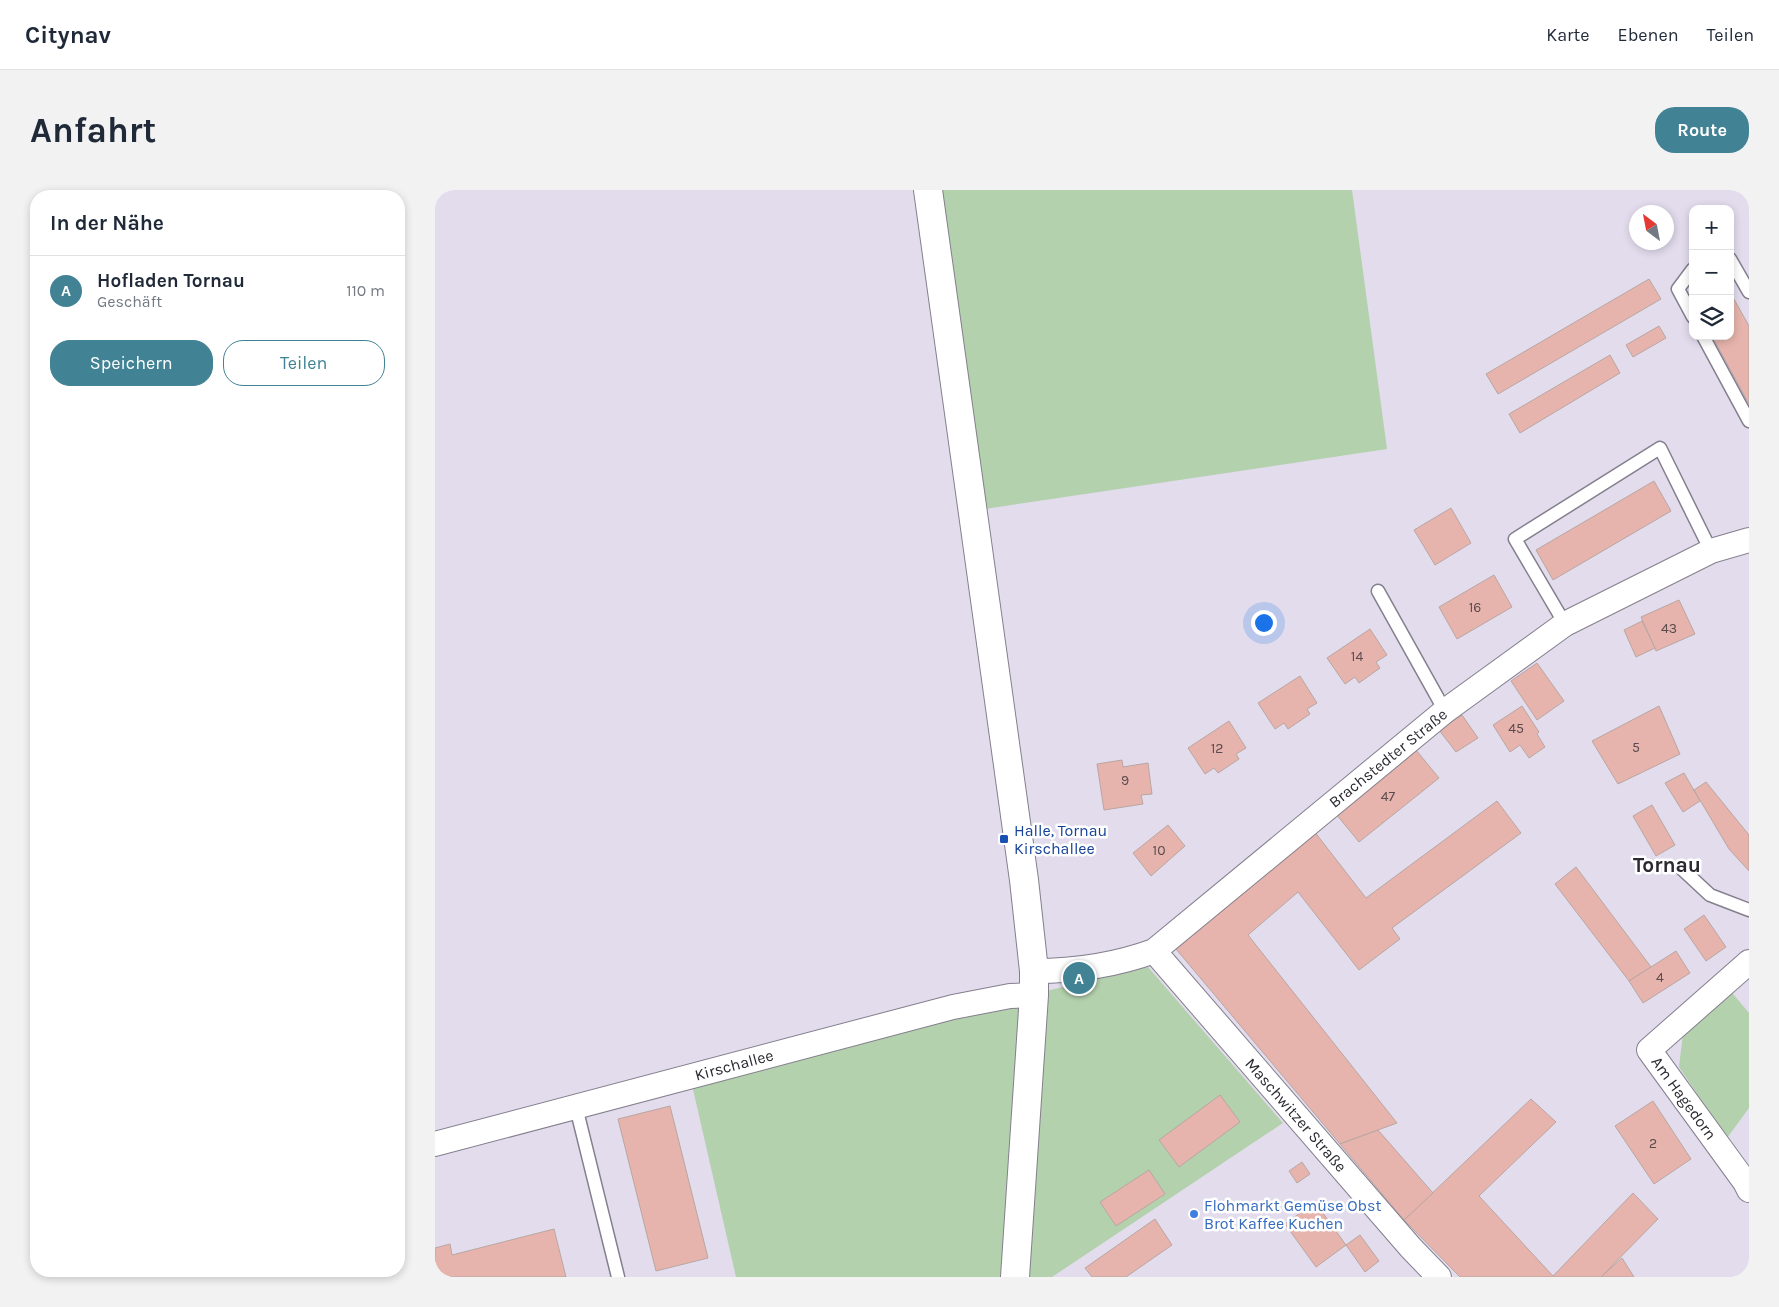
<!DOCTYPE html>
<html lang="de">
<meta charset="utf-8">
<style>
body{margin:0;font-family:Karla,sans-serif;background:#f2f2f3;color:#1f2937}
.controls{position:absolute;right:15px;top:15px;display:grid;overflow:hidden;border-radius:10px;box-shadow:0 2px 8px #0003}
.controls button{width:45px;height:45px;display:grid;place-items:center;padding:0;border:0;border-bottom:1px solid #e0e1e3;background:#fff;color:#1f2937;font:25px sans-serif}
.compass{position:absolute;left:1194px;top:15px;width:45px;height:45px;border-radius:50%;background:#fff;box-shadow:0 2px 8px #0003;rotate:328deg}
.you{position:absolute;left:828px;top:432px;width:18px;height:18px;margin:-12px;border:4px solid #fff;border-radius:50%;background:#1a73e8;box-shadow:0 0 0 8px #1a73e833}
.badge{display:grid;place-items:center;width:32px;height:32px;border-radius:50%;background:#418295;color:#fff;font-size:16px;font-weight:700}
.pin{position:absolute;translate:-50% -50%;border:2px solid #fff;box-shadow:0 1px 5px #0006}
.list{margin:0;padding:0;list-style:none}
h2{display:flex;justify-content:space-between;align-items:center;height:65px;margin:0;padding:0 20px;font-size:21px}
h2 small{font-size:16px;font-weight:400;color:#747a83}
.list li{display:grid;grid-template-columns:32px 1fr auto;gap:15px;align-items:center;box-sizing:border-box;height:70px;padding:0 20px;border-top:1px solid #e0e1e3}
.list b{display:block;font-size:19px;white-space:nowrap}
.list p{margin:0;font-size:16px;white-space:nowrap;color:#747a83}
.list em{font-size:16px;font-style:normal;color:#747a83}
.actions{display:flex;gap:10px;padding:15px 20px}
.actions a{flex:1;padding:11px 0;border:1px solid #418295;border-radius:20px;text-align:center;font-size:18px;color:#418295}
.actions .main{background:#418295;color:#fff}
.icon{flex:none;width:28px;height:28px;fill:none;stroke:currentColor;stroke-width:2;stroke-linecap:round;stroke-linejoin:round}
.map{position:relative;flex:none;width:1314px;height:1087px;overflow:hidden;border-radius:20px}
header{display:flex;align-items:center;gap:30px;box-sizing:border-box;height:70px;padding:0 25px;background:#fff;border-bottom:1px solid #e0e1e3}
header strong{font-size:24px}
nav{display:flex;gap:28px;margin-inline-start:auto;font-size:18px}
.intro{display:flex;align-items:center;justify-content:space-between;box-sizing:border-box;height:120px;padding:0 30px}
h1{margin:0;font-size:35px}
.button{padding:12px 22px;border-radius:20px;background:#418295;color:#fff;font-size:18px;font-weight:700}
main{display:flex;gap:30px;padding:0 30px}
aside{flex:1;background:#fff;border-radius:20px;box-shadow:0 2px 8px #0003}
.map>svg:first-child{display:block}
.green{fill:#b3d1ad}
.building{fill:#e6b4ac;stroke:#b9a6a3}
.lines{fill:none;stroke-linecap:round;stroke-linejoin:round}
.lane-casing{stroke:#847f8d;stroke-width:15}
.street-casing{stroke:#847f8d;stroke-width:26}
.secondary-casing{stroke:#847f8d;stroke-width:30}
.lane{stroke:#fff;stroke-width:12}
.street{stroke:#fff;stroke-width:24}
.secondary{stroke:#fff;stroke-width:28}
.transit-dot{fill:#1a4fb4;stroke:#fff;stroke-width:2}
.shop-dot{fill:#3f7fe0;stroke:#fff;stroke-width:2}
.labels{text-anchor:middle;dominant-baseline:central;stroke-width:5;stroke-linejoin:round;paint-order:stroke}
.number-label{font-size:14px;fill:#5a4b4e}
.street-label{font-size:16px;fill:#2b282f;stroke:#fff}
.transit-label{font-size:16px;fill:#164399;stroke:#fff;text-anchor:start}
.shop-label{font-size:16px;fill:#366cbe;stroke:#fff;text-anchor:start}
.district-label{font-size:21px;font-weight:bold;fill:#2b282f;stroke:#fff}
</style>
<header>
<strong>Citynav</strong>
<nav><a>Karte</a><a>Ebenen</a><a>Teilen</a></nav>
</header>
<div class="intro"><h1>Anfahrt</h1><a class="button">Route</a></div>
<main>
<aside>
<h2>In der Nähe<small></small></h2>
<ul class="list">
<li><span class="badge">A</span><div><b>Hofladen Tornau</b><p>Geschäft</p></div><em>110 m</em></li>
</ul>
<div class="actions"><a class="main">Speichern</a><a>Teilen</a></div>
</aside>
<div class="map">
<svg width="1314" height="1087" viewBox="0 0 1314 1087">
<rect width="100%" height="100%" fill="#e2dced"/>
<!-- green -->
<g class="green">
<path d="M505,0h412l35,259 -402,60z"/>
<path d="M713,777l135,156 -231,154h-26l16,-285z"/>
<path d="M1293,798l21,25v95l-22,30 -48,-71 5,-42z"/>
<path d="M590,809l-19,278h-270l-44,-192z"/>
</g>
<!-- building -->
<g class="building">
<path d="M1214,89l12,20 -163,95 -12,-20z"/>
<path d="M1295,102l19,34v78l-37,-68h18z"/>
<path d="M1224,136l7,12 -33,19 -7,-12z"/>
<path d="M1175,165l10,18 -100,60 -11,-19z"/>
<path d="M1219,291l17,30 -118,69 -17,-30z"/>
<path d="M1016,318l20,35 -36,22 -21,-35z"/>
<path d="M1059,385l18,32 -55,32 -18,-32z"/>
<path d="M1244,410l16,34 -39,17 -15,-34z"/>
<path d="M1207,431l13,27 -19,9 -12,-27z"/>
<path d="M935,439l17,26 -11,7 4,6 -21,15 -4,-6 -10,7 -18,-26z"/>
<path d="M1102,473l27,38 -27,19 -26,-39z"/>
<path d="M865,486l17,27 -10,6 3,5 -22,15 -4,-6 -9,6 -17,-26z"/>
<path d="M1087,516l17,26 -2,2 8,13 -16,11 -9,-13 -10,7 -17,-27z"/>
<path d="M1224,516l21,48 -62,30 -26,-43z"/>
<path d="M1027,525l16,23 -22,14 -17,-22z"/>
<path d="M794,531l17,27 -10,6 3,5 -21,14 -4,-5 -9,6 -17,-26z"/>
<path d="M981,560l23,28 -80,64 -23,-28z"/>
<path d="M687,570l1,7 25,-4 4,31 -11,1 2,9 -39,6 -7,-46z"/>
<path d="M1249,583l16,28 -17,11 -18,-29z"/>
<path d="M1271,592l43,53v36l-20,-22 -35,-59z"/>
<path d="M1062,611l24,32 -129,95 8,11 -41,31 -61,-78 -50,43 149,188 -57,21 -164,-195 138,-118 52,67z"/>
<path d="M1217,615l23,40 -19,11 -23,-40z"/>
<path d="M733,635l17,21 -34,30 -18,-23z"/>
<path d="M1141,677l75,100 -22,14 -74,-97z"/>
<path d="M1269,725l22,32 -20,14 -22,-32z"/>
<path d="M1241,761l14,22 -47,30 -14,-22z"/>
<path d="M785,905l20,27 -61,45 -20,-27z"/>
<path d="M1096,909l25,23 -77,74 74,80 80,-83 25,26 -57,58h-141l-56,-57z"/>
<path d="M1218,911l38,58 -37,25 -39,-58z"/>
<path d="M235,916l38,152 -52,13 -38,-152z"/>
<path d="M943,940l55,63 -29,27 -64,-76z"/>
<path d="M867,972l8,12 -13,9 -8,-12z"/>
<path d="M714,980l16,24 -49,32 -16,-24z"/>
<path d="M880,1012l31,43 -30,22 -31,-43z"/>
<path d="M720,1029l17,26 -46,32h-34l-7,-9z"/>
<path d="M119,1039l12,48h-131v-29l15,-4 2,11z"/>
<path d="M925,1045l19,26 -14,11 -19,-27z"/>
<path d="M1187,1068l12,19h-33z"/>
</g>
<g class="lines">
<!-- lane casing -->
<g class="lane-casing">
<g id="lane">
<path d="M1295,69l19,33"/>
<path d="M1258,79l-15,20 15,28"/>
<path d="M1268,146l46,85"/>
<path d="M943,401l67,120"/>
<path d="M1130,434l-50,-85 145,-91 51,103"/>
<path d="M1246,678l29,27 39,15"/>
<path d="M141,917l42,170"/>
</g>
</g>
<!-- street casing -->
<g class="street-casing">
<g id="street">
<path d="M719,761l257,297 28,29"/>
<path d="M1314,772l-100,88 96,132 4,8"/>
<path d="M599,781c41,0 82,-6 120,-20l291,-240 120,-87 146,-73 38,-11"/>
<path d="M0,954l518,-137 57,-11 24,-1"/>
</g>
</g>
<!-- secondary casing -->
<g class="secondary-casing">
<path id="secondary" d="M493,0l96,690 10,91v24l-19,282"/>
</g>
<!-- lane -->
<use href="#lane" class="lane"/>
<!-- street -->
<use href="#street" class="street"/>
<!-- secondary -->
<use href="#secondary" class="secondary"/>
</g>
<!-- markers -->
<rect class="transit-dot" x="564" y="644" width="10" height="10" rx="2.5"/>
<circle class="shop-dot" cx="759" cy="1024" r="5"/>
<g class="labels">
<!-- number labels -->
<g class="number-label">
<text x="1040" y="417">16</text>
<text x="1234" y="438">43</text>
<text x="922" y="466">14</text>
<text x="1081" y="538">45</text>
<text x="1201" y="557">5</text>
<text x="782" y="558">12</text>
<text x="690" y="590">9</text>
<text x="953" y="606">47</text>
<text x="724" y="660">10</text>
<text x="1225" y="787">4</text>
<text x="1218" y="953">2</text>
</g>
<!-- street labels -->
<g class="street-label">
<text transform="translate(953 568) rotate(-39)">Brachstedter Straße</text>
<text transform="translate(299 875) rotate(-15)">Kirschallee</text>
<text transform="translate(1249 908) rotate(54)">Am Hagedorn</text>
<text transform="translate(861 925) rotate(49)">Maschwitzer Straße</text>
</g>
<!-- transit labels -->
<g class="transit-label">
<text x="579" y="640">Halle, Tornau<tspan x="579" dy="18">Kirschallee</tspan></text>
</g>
<!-- shop labels -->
<g class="shop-label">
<text x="769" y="1015">Flohmarkt Gemüse Obst<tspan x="769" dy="18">Brot Kaffee Kuchen</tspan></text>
</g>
<!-- district labels -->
<g class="district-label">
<text x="1232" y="675">Tornau</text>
</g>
</g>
</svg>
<div class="controls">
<button>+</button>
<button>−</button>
<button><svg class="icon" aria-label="layers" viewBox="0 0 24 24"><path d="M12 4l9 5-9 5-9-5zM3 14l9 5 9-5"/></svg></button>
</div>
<svg class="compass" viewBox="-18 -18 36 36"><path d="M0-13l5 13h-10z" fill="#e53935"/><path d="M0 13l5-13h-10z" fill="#747a83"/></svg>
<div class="you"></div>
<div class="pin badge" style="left:644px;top:788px">A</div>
</div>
</main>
